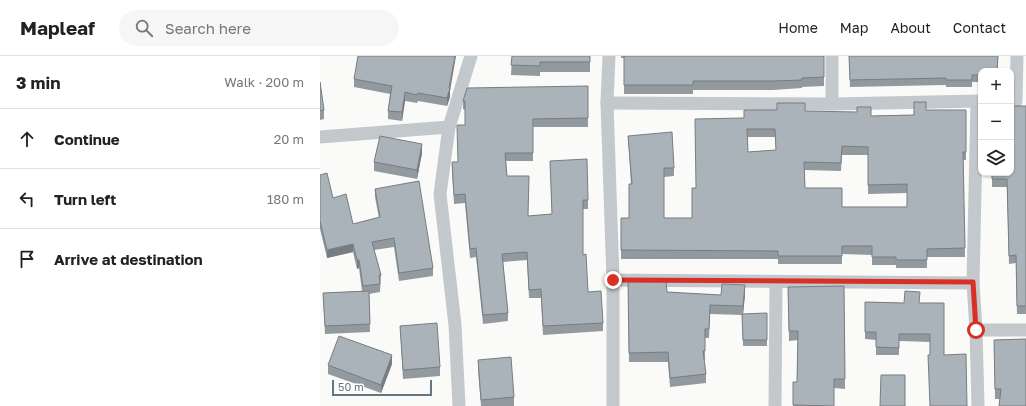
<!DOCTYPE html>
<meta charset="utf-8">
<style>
body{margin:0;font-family:"Golos Text",sans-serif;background:#f6f6f6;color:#222}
.controls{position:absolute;right:12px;top:12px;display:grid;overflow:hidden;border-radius:8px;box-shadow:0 1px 3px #0004}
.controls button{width:36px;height:36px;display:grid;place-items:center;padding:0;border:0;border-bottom:1px solid #e0e0e0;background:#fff;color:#222;font:20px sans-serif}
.scale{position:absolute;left:12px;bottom:10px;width:100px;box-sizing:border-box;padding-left:4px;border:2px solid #657683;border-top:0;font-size:11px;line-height:14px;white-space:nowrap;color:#657683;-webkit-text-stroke:3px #fff;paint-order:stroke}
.stop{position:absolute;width:12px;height:12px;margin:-9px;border:3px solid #d93025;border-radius:50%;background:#fff}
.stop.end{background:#d93025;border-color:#fff;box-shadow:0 1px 4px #0008}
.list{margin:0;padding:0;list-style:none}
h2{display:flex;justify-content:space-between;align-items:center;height:52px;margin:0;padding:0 16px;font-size:17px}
h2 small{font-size:13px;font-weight:400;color:#767676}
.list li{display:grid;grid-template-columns:26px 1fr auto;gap:12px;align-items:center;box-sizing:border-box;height:60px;padding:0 16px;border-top:1px solid #e0e0e0}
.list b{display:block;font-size:15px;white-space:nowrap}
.list em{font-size:13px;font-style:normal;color:#767676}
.icon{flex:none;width:22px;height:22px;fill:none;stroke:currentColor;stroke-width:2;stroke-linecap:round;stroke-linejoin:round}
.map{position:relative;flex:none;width:706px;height:350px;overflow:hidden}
header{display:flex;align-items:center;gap:24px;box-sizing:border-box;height:56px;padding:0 20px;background:#fff;border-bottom:1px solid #e0e0e0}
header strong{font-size:19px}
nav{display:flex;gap:22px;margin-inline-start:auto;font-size:14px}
.search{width:280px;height:36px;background:#f6f6f6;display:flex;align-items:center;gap:10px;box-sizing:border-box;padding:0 14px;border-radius:22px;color:#767676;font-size:15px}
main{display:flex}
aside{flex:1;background:#fff}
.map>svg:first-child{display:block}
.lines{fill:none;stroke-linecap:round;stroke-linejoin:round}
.street{stroke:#c3c8cc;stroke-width:13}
.wall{fill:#929a9f;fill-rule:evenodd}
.shaded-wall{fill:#777d82}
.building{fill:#aab3b9;stroke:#777d82;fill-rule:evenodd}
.route{stroke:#d93025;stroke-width:5}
</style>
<header>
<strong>Mapleaf</strong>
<div class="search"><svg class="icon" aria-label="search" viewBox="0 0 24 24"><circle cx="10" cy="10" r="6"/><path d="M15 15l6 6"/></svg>Search here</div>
<nav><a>Home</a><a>Map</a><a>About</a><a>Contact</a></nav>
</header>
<main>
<aside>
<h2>3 min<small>Walk · 200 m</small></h2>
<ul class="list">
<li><svg class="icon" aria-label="ahead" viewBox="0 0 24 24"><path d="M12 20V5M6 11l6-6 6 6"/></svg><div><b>Continue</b></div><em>20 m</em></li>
<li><svg class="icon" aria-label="left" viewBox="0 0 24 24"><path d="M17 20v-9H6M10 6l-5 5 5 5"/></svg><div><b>Turn left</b></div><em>180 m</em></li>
<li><svg class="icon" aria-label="arrive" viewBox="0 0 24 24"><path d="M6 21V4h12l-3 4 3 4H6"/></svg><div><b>Arrive at destination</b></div></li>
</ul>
</aside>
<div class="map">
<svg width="706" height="350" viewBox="0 0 706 350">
<rect width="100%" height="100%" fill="#fafaf8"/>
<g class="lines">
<!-- street -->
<g class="street">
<path d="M289,0l-2,47 6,177v126"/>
<path d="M512,0v48"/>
<path d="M696,45l1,-45"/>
<path d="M657,46l-4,181 3,47 2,76"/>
<path d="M287,47l225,1 149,-3"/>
<path d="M0,81l129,-10"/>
<path d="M293,224l360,3"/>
<path d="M656,274h50"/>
<path d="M139,350l-4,-81 -15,-131 9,-67 22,-71"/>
<path d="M455,350l1,-124"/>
</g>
</g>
<!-- wall -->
<g class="wall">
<path d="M192,0h78v16h-50v4l-29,-1z"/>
<path d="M301,0h203v30l-22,1v1l-29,2h-80v4h-69v-36h-3z"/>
<path d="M529,0h149v15h-17v11h-9v5h-26v-2l-96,2z"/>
<path d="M34,23l96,12v6l-3,9 -29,-5 -1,2 -12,-2 -3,20 -14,-2v-8l2,-17 -36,-7z"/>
<path d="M0,26l4,28v9l-4,1z"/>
<path d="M268,30v41h-55v34h-27l1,15 21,40 24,-2 -2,-53 38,39v9h-5v46l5,37 15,31v8l-60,4 -2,-37h-12l-2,-38 -24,2 5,51v8l-25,3 -7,-67 -6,1 -5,-55 -11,1 -2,-33v-9h6l7,-37v-15l-2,-1v-8z"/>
<path d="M706,50v208h-9l-1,-51 -7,1 -2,-77h-15v-14z"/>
<path d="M606,54h40v50h-3l2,97h-38v11h-31v-3h-24v-10l-30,-1v10h-64v-5h-157v-41h8l2,-34 -3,-48 46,32v8l-10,1v41h28l52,-100 61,-7 66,5 43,-1zM427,81h28l1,13 -28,2zM522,99h26v39l39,-1v14h-65l-37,-19 -1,-18 37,1z"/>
<path d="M102,97l-5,26 -43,-8v-9z"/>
<path d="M0,119l13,23 20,26 26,-6 -4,-21v-8l58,79v8l-34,5 -5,-34 -20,3 7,25 -1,17 -11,2 1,38 -45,2 -2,-41 39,-2 -3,-23 -2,1 -4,-17 -26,6 -7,-29z"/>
<path d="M308,223l39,13 54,3 24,-1 -2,20 24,-1v33h-24l-1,-31 -32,-1 -1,24h-4v22h-1l2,14v9l-36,4 -2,-25h-39z"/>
<path d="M524,230l1,103 -11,-1v18h-41v-24h4l1,-42 -9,1 -1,-54z"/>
<path d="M545,246l39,1h40l-14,52v-13l-31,-1v14h-23v-15l-11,-1z"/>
<path d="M80,270l40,41v9l-37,3z"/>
<path d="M706,283l-26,60h-5l-1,-59z"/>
<path d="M158,304l36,37v9h-33l-3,-37z"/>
<path d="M72,308l-11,29 -53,-19v-9z"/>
</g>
<!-- shaded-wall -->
<g class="shaded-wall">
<path d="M135,0h1l-6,35v6l-3,9v-8z"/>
<path d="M85,36v9l-3,20v-9z"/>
<path d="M102,88v9l-5,26v-9z"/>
<path d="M33,188v8l-26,6v-8z"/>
<path d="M37,204h2v8l-2,1z"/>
<path d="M425,229v9l-2,21v-9z"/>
<path d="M72,299v9l-11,29v-8z"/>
</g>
<!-- building -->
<g class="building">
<path d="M38,0h97l-6,32h1l-3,10 -29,-5 -1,2 -12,-3 -3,20 -14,-1 4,-25 -38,-7z"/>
<path d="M192,0h78v6h-50v4l-29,-1z"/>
<path d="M304,0h200v21l-22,1v2l-29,1h-80v4h-69z"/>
<path d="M529,0h149l-1,15h-16v4h-9v5h-26v-2l-96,2z"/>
<path d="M0,26l4,28 -4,1z"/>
<path d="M268,30v32l-55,1v34h-28l2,23h22l-1,40 24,-2 -2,-53 37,-2 1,41h-5v55l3,-1 2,38 13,-1 2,32 -60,3 -2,-37 -12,1 -2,-38 -25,2 6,59 -25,2 -7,-67 -6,1 -5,-55 -11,1 -2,-33h6l-1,-37h8v-24h-2l4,-13z"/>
<path d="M594,46h12v8h40v42h-3l2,96 -38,1v11h-31v-3h-24v-11h-30v10h-64v-5l-157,-1v-32h8v-34h3l-4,-48 44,-4 2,36h-10v50h28v-30h4l-1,-69 49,-1v-8h33v-7h28v8l52,1v-5h14v9l43,-1zM427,73h28l1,21 -28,2zM522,90l26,1v38l39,-1v23h-65v-19h-37l-1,-26 37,1z"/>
<path d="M691,50h15v200h-9l-1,-51 -7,1 -2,-77h-15v-6h19z"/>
<path d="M60,80l42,8 -5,26 -43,-8z"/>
<path d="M7,117l6,25 13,-4 7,30 27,-7 -5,-28 44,-8 14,87 -34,5 -5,-35 -22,4 9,33h-2l1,9 -17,2 -4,-26h-2l-4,-16 -26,6 -7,-29v-46z"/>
<path d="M308,223h38l1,13 54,3 1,-11 23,1 -2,21 -33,-1 -1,24h-4v22h-2l3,23 -36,4 -2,-26 -39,1z"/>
<path d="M524,230l1,93h-11v27l-41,-1v-23h4l1,-51h-9l-1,-44z"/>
<path d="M49,235l1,33 -45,2 -2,-33z"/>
<path d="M585,235l15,1 -1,11h25v52l22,-1 1,52h-37l-2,-51h2v-21h-31v14l-23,-1v-15h-11v-30l39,1z"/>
<path d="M447,257v27h-24l-1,-26z"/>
<path d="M117,267l3,44 -37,3 -3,-44z"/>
<path d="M19,280l53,19 -11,30 -53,-20z"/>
<path d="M706,283v67h-27l2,-17h-6l-1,-49z"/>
<path d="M191,301l3,40 -33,3 -3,-40z"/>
<path d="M561,319h24v31h-25z"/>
</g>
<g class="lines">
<!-- route -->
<path class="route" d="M293,224l360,2 3,48"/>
</g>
</svg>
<div class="controls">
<button>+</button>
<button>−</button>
<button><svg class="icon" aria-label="layers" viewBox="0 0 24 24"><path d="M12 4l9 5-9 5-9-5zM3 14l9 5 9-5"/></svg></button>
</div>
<div class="scale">50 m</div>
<div class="stop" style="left:656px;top:274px"></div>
<div class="stop end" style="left:293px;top:224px"></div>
</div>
</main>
